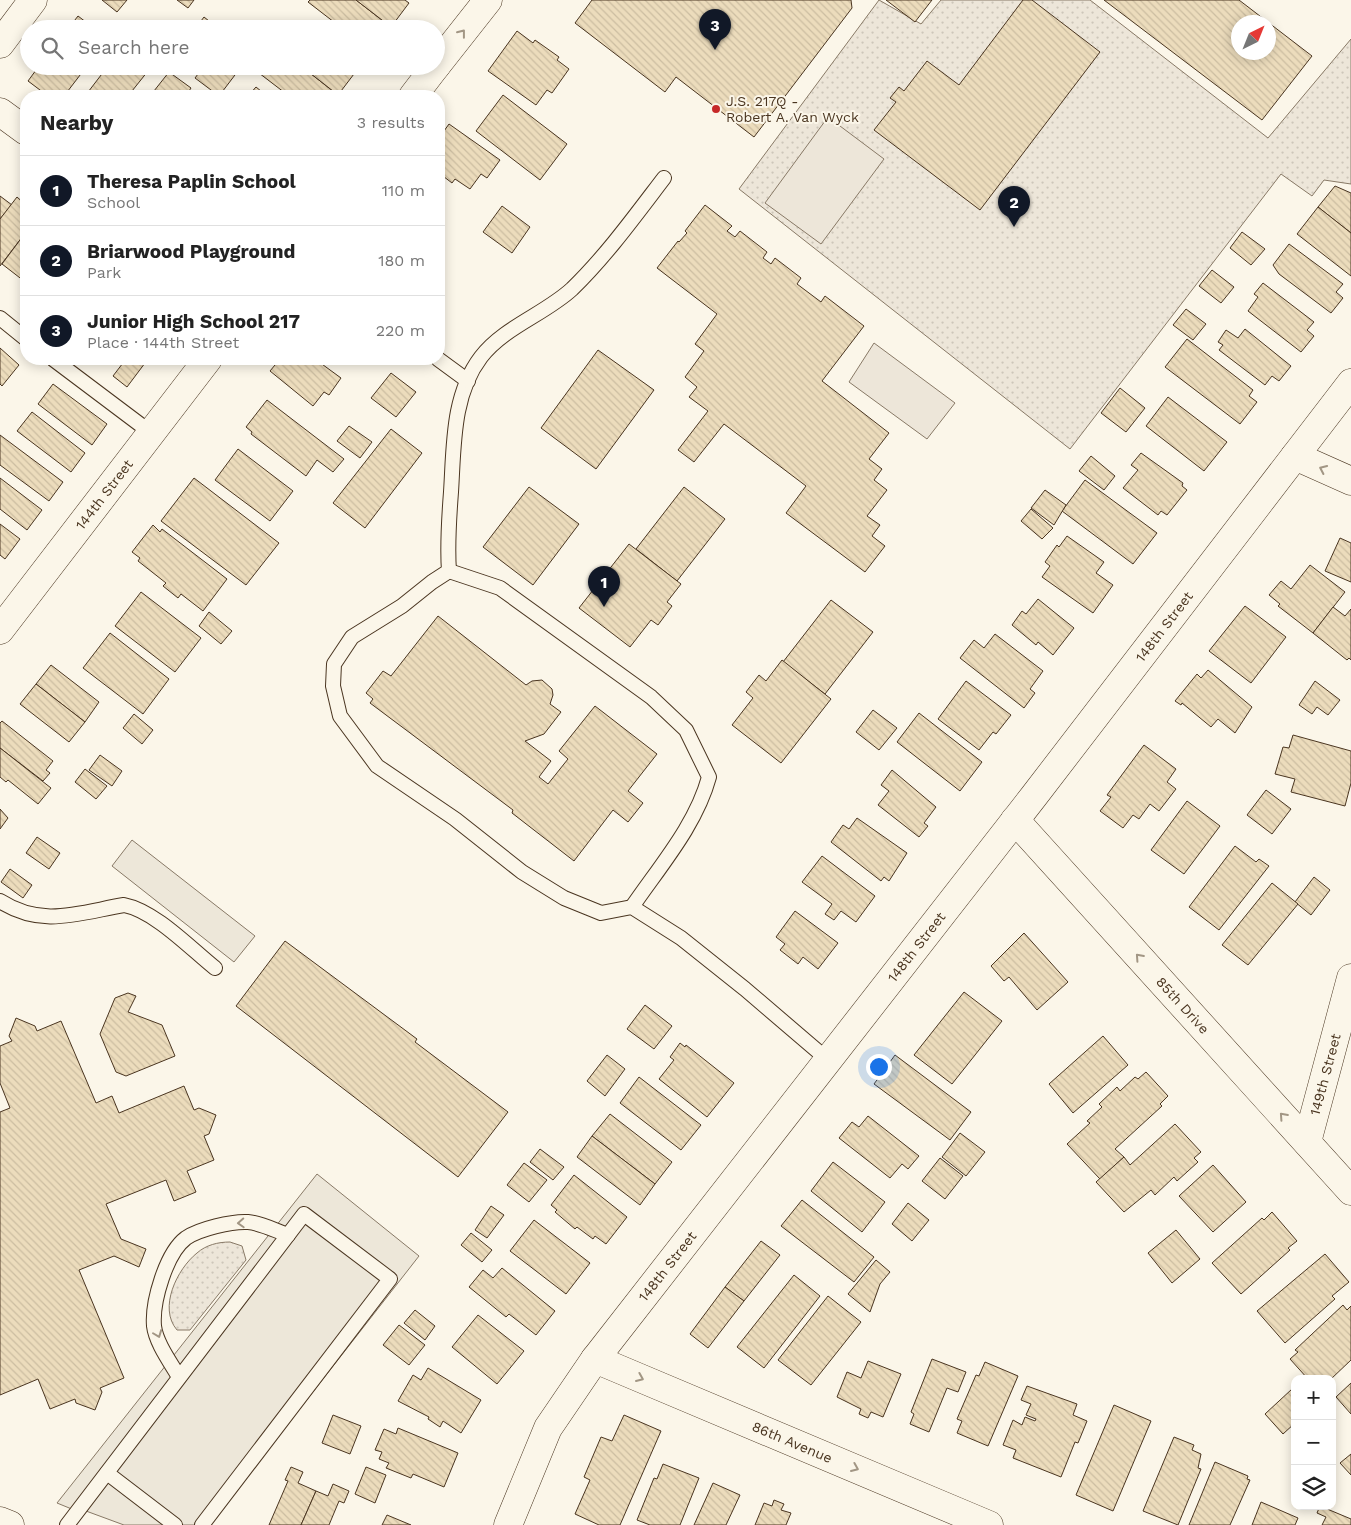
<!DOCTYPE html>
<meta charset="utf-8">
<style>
body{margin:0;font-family:"Work Sans",sans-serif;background:#f2f2f2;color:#222}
.controls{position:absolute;right:15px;bottom:15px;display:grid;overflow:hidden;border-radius:10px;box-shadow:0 2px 12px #0003}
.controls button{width:45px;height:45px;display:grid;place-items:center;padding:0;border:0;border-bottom:1px solid #e0e0e0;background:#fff;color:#222;font:25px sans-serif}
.compass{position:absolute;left:1231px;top:15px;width:45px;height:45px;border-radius:50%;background:#fff;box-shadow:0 2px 12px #0003;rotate:43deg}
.you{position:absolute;left:878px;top:1066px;width:18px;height:18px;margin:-12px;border:4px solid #fff;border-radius:50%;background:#1a73e8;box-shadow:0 0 0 8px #1a73e833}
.badge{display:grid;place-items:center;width:32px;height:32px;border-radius:50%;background:#111827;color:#fff;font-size:16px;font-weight:700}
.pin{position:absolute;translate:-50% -41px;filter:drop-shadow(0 1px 2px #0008)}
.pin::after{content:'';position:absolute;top:26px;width:18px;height:15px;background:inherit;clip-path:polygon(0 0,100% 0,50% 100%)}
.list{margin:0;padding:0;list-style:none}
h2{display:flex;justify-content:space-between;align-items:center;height:65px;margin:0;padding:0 20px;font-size:21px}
h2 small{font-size:16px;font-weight:400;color:#767676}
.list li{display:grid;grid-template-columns:32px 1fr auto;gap:15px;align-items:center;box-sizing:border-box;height:70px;padding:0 20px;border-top:1px solid #e0e0e0}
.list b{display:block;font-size:19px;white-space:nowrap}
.list p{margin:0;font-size:16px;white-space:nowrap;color:#767676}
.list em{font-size:16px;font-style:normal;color:#767676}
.icon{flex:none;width:28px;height:28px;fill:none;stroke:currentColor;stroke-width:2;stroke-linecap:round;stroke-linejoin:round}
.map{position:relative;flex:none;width:1351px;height:1525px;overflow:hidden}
.search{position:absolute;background:#fff;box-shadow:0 2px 12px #0003;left:20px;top:20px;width:425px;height:55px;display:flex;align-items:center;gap:12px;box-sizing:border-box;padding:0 18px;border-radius:28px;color:#767676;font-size:19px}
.panel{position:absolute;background:#fff;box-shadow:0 2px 12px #0003;left:20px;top:90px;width:425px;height:275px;border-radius:20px}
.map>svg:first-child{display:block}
.green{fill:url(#green-dots);stroke:#887966}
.pitch{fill:#ede6d9;stroke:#887966}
.parking{fill:#ede7d9;stroke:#887966}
.building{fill:url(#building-back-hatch);stroke:#4a3520;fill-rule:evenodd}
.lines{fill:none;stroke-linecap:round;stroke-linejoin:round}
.lane-casing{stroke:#4a3520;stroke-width:16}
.street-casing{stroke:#4a3520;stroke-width:29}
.lane{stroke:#fbf6e9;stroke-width:14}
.street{stroke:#fbf6e9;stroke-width:28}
.oneway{stroke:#a29684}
.poi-dot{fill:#c62828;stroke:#fbf6e9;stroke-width:2}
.labels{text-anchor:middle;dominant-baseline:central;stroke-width:4;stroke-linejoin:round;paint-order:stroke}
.poi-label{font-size:14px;fill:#4a3520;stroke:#fbf6e9;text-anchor:start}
.street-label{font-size:14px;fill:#4a3520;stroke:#fbf6e9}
</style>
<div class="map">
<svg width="1351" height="1525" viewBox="0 0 1351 1525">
<defs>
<pattern id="green-dots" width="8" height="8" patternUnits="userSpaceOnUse" patternTransform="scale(1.25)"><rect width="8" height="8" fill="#ede6d9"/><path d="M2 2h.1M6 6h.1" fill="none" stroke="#cdc6ba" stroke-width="1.8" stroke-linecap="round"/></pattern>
<pattern id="building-back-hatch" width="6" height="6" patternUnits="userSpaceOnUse" patternTransform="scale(1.25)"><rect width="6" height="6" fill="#ecdcbc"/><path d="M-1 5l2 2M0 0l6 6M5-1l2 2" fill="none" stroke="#ccbda1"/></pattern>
</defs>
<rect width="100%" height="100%" fill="#fbf6e9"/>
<!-- green -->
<g class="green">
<path d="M879,0l42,24 20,-24h149l178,138 83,-99v145l-27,-4 -12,16 -31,-22 -211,275 -331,-260z"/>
<path d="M230,1242l12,4 4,14 -56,70h-13c-19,-22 0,-61 20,-77 9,-8 21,-11 33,-11z"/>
</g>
<!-- pitch -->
<g class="pitch">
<path d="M828,117l56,42 -63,85 -56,-41z"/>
<path d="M874,343l81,60 -28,36 -78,-57z"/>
</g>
<!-- parking -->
<g class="parking">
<path d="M132,840l123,96 -21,26 -122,-96z"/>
<path d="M317,1174l102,82 -210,269h-85l-38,-14 -2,3 -27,-11z"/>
</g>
<!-- building -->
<g class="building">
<path d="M102,0h25l-10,12z"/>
<path d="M177,0h17l-6,8z"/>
<path d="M310,0h46l35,27 -1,2h-47l-35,-27z"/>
<path d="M356,0h49l4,3 -18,24z"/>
<path d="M592,0h259l1,8 -98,129 -78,-60 -11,15 -90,-69z"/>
<path d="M886,0h46l-17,22z"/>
<path d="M1023,0h9l68,52 -120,158 -106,-80 22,-28 -6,-4 9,-11 5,4 23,-30 32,24z"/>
<path d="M1104,0h135l73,56 -50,64zM1238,22h30v30h-30z"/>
<path d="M78,16l17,13h-27z"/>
<path d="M204,17l15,12h-24z"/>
<path d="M293,21l10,8h-16z"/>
<path d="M517,31l16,12 2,-3 24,17 -2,3 12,9 -17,24 -5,-3 -11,15 -48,-34z"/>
<path d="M39,66h48l-23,30h-16l-20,-15z"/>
<path d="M108,66h44l-24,30h-43z"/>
<path d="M204,66h28l6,5 -19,25 -24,-18z"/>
<path d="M258,66h43l37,29 -49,1 -34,-26z"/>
<path d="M301,66h51l5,4 -19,25z"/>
<path d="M169,72l22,16 -4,6 3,2h-40z"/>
<path d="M256,87l11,9h-19z"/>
<path d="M503,95l64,49 -27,36 -64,-49z"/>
<path d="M449,124l51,36 -13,18 -6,-4 -11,15 -15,-10 -3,4 -13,-10v-35z"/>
<path d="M1335,186l16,7v40l-33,-26z"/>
<path d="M0,196l12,9 -12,14z"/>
<path d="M17,197l9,8v27l-26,34v-47z"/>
<path d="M705,205l27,21 -5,5 8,6 5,-6 27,21 -4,6 8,6 4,-6 26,20 -4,6 24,18 4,-6 39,30 -42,55 67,52 -20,26 13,10 -8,11 13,10 -20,26 13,9 -8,11 13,10 -20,26 -79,-59 20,-27 -82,-62 -30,38 -16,-12 30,-39 -19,-14 8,-10 -12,-10 19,-26 -9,-7 22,-30 -60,-46 21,-27 1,1 8,-9 -2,-2z"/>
<path d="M502,206l28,21 -18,26 -29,-21z"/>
<path d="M1318,207l33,26v43l-54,-42z"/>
<path d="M26,232v46l-2,3 -22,-17z"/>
<path d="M1242,232l23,17 -14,16 -21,-17z"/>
<path d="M1289,244l54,40 -7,8 7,6 -12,15 -52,-39 -6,-9z"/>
<path d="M1212,270l22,17 -13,16 -22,-17z"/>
<path d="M1263,283l51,39 -7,8 7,6 -13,16 -53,-41 10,-14 -4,-3z"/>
<path d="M1186,309l20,15 -13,16 -20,-15z"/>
<path d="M1245,329l46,37 -12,15 -7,-5 -7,9 -46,-35 4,-5 -5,-3 8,-12 12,8z"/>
<path d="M1187,339l66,51 -4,6 8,6 -17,22 -75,-57z"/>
<path d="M0,348l19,17 -17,21 -2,-2z"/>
<path d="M598,350l56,40 -58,79 -55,-41z"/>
<path d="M126,359h22l-21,28 -14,-11z"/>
<path d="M280,359h35l26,19 -12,17 -5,-3 -11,14 -43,-35z"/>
<path d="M391,373l25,19 -20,25 -25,-19z"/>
<path d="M53,384l54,40 -15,21 -54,-41z"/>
<path d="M1120,388l25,20 -19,24 -25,-19z"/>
<path d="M1168,397l59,45 -23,29 -58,-45z"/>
<path d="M267,400l77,59 -11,13 -16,-12 -11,16 -55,-42 1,-2 -6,-5z"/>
<path d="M32,412l53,41 -14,19 -54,-41z"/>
<path d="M349,426l23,16 -12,16 -23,-17z"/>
<path d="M391,429l31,24 -57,75 -32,-25z"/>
<path d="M0,435l63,47 -14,19 -49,-36z"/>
<path d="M238,449l55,42 -23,30 -55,-41z"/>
<path d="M1141,453l42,30 -1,3 5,4 -20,25 -6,-4 -3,4 -35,-27 15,-18 -7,-5z"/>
<path d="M1091,456l24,20 -11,14 -25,-19z"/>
<path d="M0,478l42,32 -15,20 -27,-21z"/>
<path d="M194,478l85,65 -33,42 -85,-64z"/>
<path d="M1085,480l72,53 -24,31 -71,-53z"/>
<path d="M529,487l50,37 -46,61 -50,-38z"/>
<path d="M684,487l41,32 -48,62 -41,-32z"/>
<path d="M1045,490l21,15 -12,20 -23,-17z"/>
<path d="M1031,509l22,19 -11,11 -21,-18z"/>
<path d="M0,524l20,15 -15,20 -5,-4z"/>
<path d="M153,525l7,7 2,-3 65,50 -24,32 -22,-17 -3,4 -15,-12 3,-3 -28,-22 2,-3 -8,-6z"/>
<path d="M1067,536l37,26 -8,11 17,12 -20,28 -51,-36 8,-11 -5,-4 12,-17 2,2z"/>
<path d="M1340,538l11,5v39l-26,-11z"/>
<path d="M629,544l52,40 -14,18 5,4 -14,19 -7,-5 -21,27 -51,-39z"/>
<path d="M1310,565l35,27 -32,41 -35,-27 2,-2 -11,-9 12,-14 10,8z"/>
<path d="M141,592l60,46 -26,34 -60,-46z"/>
<path d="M1038,599l36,29 -21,27 -15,-13 -2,3 -24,-20 10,-14 4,3z"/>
<path d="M831,600l42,32 -48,62 -42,-32z"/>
<path d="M1245,606l41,31 -35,46 -42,-32z"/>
<path d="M1333,607l12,9 6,-7v51l-2,-2 -2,2 -34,-27z"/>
<path d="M209,612l23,19 -11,13 -22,-18z"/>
<path d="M438,616l88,69 6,-4 10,-1 10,9 1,6 -3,9 11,8 -17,22 -19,7 26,20 -12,16 9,7 20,-25 -9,-8 36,-45 62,48 -29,37 15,12 -15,19 -15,-12 -39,51 -62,-48 1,-3 -143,-107 3,-4 -7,-6 17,-22 8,5z"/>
<path d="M110,633l59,46 -26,35 -60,-46z"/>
<path d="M995,634l48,37 -13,18 5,4 -11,15 -64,-50 14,-18 10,8z"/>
<path d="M782,660l49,39 -50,64 -49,-38 21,-27 -7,-6 13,-17 7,6z"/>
<path d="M51,665l48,37 -14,20 -49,-38z"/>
<path d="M1208,670l44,37 -17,26 -17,-14 -7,8 -29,-24 -1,2 -6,-4 22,-27 4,4z"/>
<path d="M966,681l45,34 -15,19 -3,-2 -14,18 -41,-31z"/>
<path d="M1315,681l25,19 -12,15 -11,-8 -5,7 -13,-9z"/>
<path d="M36,684l49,38 -16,20 -49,-38z"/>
<path d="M873,710l24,18 -18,22 -23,-18z"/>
<path d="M919,713l63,49 -22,29 -63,-49z"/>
<path d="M134,714l19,16 -11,14 -19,-16z"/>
<path d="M2,721l51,40 -7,9 4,3 -7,8 -43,-33v-25z"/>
<path d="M1293,735l58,16v32l-6,23 -54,-14 4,-13 -20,-5 8,-27 6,1z"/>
<path d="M1144,745l32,24 -9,13 9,7 -17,22 -9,-7 -11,15 -6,-4 -10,13 -23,-17 11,-14 -4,-2z"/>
<path d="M0,748l51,40 -13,16 -30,-24 -2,2 -6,-5z"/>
<path d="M100,755l22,16 -10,15 -23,-16z"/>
<path d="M85,769l22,17 -11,13 -21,-17z"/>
<path d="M892,770l44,37 -12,16 4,3 -9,11 -41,-32 11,-14 -8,-6z"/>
<path d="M1266,790l25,19 -19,25 -25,-19z"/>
<path d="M1187,801l33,25 -36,48 -33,-24z"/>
<path d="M0,809l8,9 -8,11z"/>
<path d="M857,818l50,35 -18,28 -5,-4 -3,4 -50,-39 12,-17 6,4z"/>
<path d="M37,837l23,16 -11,16 -23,-16z"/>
<path d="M1235,846l21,16 3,-3 10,7 -50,64 -30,-23z"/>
<path d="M822,856l53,40 -19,26 -15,-11 -7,9 -9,-6 7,-10 -30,-22z"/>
<path d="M10,869l22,16 -9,13 -22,-16z"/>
<path d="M1314,877l16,13 -19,25 -16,-13z"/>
<path d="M1272,883l26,21 -50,61 -26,-20z"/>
<path d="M795,911l43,32 -20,26 -15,-12 -5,7 -18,-14 5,-6 -9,-7z"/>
<path d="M1024,933l44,49 -31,28 -28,-33 -5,4 -13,-15z"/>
<path d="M285,941l132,98 -2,3 93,70 -50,65 -222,-171z"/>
<path d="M964,992l38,29 -50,63 -38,-29z"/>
<path d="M128,993l8,3 -8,16 34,13 13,31 -49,20 -10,-4 -16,-38 15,-36z"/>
<path d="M645,1005l27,21 -18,23 -27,-20z"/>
<path d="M16,1018l19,8 2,5 24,-10 35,82 16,-7 7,17 65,-27 10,24 5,-2 17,7 -7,19 -5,2 10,24 -27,11 9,21 -22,9 -8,-21 -60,24 15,35 25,10 -7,18 -25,-11 -35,14 45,108 -24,10 2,4 -7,18 -19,-7 -1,-4 -25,10 -12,-30 -38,16v-283l10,-4 -10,-25v-37l12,-5 -3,-5z"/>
<path d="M1103,1036l25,29 -55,48 -24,-29z"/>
<path d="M680,1043l5,4 1,-2 48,38 -27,34 -48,-38 15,-19 -4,-3z"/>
<path d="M607,1055l18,14 -20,27 -18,-15z"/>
<path d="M895,1055l76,57 -21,28 -76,-56z"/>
<path d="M1146,1072l22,24 -8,8 2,2 -47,43 9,8 -24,22 -33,-35 23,-21 -3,-2 15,-14 -3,-3 18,-17 3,4 15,-14 3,2z"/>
<path d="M639,1077l62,48 -20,25 -61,-47z"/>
<path d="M610,1114l62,48 -17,22 -63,-48z"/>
<path d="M868,1116l51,40 -11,13 -6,-5 -12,14 -51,-40 13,-16 7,5z"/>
<path d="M1175,1124l26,28 -7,6 4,4 -21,19 -3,-4 -19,18 -4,-5 -27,22 -28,-30 28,-25 6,8z"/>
<path d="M960,1133l25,19 -19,24 -24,-19z"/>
<path d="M592,1136l63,48 -15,21 -63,-48z"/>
<path d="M540,1149l24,18 -11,13 -23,-18z"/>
<path d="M940,1158l23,18 -18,23 -23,-18z"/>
<path d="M833,1162l52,40 -23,30 -51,-41z"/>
<path d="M524,1163l23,17 -18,22 -22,-17z"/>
<path d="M1213,1165l33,37 -33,30 -34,-36z"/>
<path d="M574,1175l53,42 -21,27 -11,-8 -2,3 -16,-12 -2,2 -20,-17 2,-2 -6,-5z"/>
<path d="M802,1200l72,57 -20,25 -73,-56z"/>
<path d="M908,1203l21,17 -17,21 -20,-17z"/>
<path d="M491,1206l13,9 -17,23 -12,-8z"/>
<path d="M1272,1212l25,29 -9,7 2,2 -49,44 -29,-31 50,-45 2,2z"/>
<path d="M534,1220l56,43 -24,31 -56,-43z"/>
<path d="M1176,1230l24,29 -28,24 -24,-30z"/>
<path d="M471,1233l21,17 -10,12 -21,-17z"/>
<path d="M761,1241l19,14 -36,46 -19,-14z"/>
<path d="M1325,1254l24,28 -17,14 3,3 -50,44 -28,-32z"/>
<path d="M876,1260l14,12 -10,12 -10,28 -22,-18z"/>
<path d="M502,1268l53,43 -19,24 -27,-21 -3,3 -37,-30 14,-17 10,8z"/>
<path d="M794,1275l26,21 -56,72 -27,-21z"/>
<path d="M725,1287l19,14 -36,47 -18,-14z"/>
<path d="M828,1296l33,26 -50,63 -33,-25z"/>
<path d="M1343,1305l4,5 4,-4v54l-20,19h-23l-18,-20 8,-7 -3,-2z"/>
<path d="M415,1310l20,16 -10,14 -21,-17z"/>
<path d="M478,1315l46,36 -27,33 -45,-37z"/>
<path d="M399,1325l26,20 -16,20 -26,-20z"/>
<path d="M932,1359l34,13 -8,20 -11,-4 -18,44 -19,-8 4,-10 -3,-2z"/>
<path d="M868,1361l33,13 -18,43 -12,-5 -3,6 -9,-4 2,-5 -24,-12 10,-25 14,6z"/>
<path d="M985,1362l33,14 -30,70 -31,-13 5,-12 -5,-2 19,-44 3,1z"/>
<path d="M428,1368l53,32 -20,33 -18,-12 -3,6 -12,-8 1,-2 -31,-16 15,-26 8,5z"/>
<path d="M1351,1383v31l-15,-17z"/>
<path d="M1027,1386l50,18 -4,11 14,6 -9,22 -3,-1 -14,35 -48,-19 3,-8 -13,-5 10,-25 9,5 3,-8 10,4 1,-2 -10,-4 5,-11 -10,-4z"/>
<path d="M1292,1389l3,3v31l-12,11 -18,-20z"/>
<path d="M1114,1405l37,16 -38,90 -37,-16z"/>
<path d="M333,1415l28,11 -11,28 -28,-11z"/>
<path d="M624,1415l37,16 -41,94h-21l-24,-11 15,-34 -6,-3 17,-40 11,4z"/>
<path d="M398,1428l60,25 -14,34 -31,-13 -2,4 -25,-10 3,-5 -10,-4 3,-7 -7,-2 9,-21 12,5z"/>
<path d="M1174,1437l20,8 -2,5 9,4 -3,14 3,1 -23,56 -35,-14z"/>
<path d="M1351,1454v21l-11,-12z"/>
<path d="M1215,1462l33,14 -1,3 3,1 -20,45h-41z"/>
<path d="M663,1464l36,14 -19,47h-30l-13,-5 17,-42 3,1z"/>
<path d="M291,1467l12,5 -5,11 18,8 -15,34h-32l19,-44 -3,-1z"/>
<path d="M366,1467l20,8 -11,28 -20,-9z"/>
<path d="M713,1483l27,12 -14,30h-32z"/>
<path d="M333,1484l16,7 -5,12 -5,-2 -10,24h-28l15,-34 12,5z"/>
<path d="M774,1500l10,4 -3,6 10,3 -5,12h-31l9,-22 8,3z"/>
<path d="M1261,1502l37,16 -3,7h-43z"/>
<path d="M1320,1506l31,13v6h-29l4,-8 -9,-4z"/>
<path d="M387,1515l24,10h-29z"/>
</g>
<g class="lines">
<!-- lane casing -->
<g class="lane-casing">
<g id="lane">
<path d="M664,178c-29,38 -58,78 -92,111 -27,25 -68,38 -91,68 -29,38 -27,89 -30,135 -2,26 -4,53 -2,79l-17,11 -30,24 -50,31 -18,27 -1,22 7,30 37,50 78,53 67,53 42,26 37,15 31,-6 49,31 64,51 83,71"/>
<path d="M0,318l26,21"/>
<path d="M53,359l97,73"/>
<path d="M438,359l30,22"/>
<path d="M449,571l51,17 151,109 35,33 23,47c-13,48 -49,89 -77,130"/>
<path d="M0,901c42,27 78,12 124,4 31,6 66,43 91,63"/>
<path d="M179,1377c-8,-14 -23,-34 -25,-51 -2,-24 12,-73 32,-88 13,-9 46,-17 62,-16 13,1 28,9 40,13"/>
<path d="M107,1473l68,52"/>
<path d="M67,1525l237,-311 86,65 -188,246"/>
</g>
</g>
<!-- street casing -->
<g class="street-casing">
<g id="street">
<path d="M0,44l33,-44"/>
<path d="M436,66l52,-66"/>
<path d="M413,96l23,-30"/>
<path d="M0,112l26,19"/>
<path d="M1295,456l56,25"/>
<path id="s1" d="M0,630l208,-271"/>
<path id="s2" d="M1015,820l336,371"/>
<path id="s3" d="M1307,1142l44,-164"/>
<path id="s4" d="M595,1359l394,166"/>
<path d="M0,1521l10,4"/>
<path id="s5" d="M508,1525l40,-97 47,-69 439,-563 317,-413"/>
</g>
</g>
<!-- lane -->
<use href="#lane" class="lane"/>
<!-- street -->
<use href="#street" class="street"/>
</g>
<!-- one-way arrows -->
<defs><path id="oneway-chevron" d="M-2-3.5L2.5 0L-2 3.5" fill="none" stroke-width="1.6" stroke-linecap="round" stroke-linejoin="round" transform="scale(1.25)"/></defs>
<g class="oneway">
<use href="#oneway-chevron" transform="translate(462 33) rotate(-52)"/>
<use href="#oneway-chevron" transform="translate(1323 469) rotate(-155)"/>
<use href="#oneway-chevron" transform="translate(1139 957) rotate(-132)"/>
<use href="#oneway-chevron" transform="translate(1283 1116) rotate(-132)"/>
<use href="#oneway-chevron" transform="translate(241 1223) rotate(177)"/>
<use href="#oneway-chevron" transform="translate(158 1334) rotate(69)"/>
<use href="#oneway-chevron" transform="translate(640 1378) rotate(23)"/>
<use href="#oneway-chevron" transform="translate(855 1468) rotate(23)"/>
</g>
<!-- markers -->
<circle class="poi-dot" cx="716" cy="109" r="5"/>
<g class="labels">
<!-- poi labels -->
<g class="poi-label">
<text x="726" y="101">J.S. 217Q -<tspan x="726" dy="16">Robert A. Van Wyck</tspan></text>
</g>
<!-- street labels -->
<g class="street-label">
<text stroke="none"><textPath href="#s1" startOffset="171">144th Street</textPath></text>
<text stroke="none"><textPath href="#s5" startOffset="1116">148th Street</textPath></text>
<text stroke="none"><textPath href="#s5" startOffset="711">148th Street</textPath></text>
<text stroke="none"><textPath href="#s2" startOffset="250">85th Drive</textPath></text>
<text stroke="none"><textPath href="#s3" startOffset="70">149th Street</textPath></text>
<text stroke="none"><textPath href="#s5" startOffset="306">148th Street</textPath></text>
<text stroke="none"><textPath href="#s4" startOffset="214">86th Avenue</textPath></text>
</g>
</g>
</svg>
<div class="controls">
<button>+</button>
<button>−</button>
<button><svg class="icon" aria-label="layers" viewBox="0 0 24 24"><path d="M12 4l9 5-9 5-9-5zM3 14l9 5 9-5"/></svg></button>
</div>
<svg class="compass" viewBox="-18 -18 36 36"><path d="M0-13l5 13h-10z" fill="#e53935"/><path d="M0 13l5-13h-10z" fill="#767676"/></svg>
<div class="you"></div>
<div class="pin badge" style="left:604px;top:607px">1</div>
<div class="pin badge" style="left:1014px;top:227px">2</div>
<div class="pin badge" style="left:715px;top:50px">3</div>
<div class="search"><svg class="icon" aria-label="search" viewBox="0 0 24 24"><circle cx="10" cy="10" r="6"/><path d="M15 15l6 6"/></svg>Search here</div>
<section class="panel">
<h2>Nearby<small>3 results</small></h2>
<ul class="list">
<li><span class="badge">1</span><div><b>Theresa Paplin School</b><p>School</p></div><em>110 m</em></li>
<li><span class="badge">2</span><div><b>Briarwood Playground</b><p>Park</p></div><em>180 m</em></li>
<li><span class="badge">3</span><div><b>Junior High School 217</b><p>Place · 144th Street</p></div><em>220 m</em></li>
</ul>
</section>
</div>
